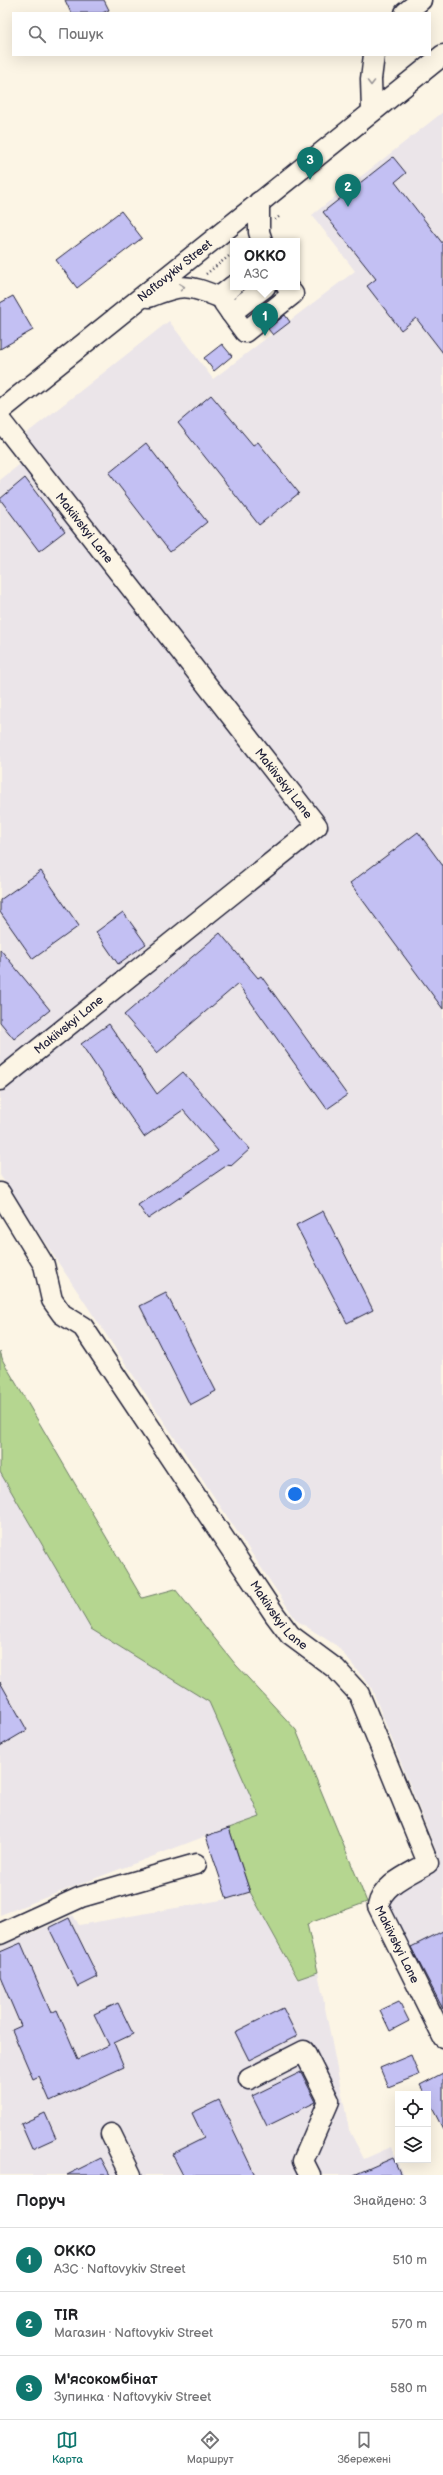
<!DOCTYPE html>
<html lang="uk">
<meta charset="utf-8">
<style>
body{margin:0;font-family:"Balsamiq Sans",sans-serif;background:#f2f2f2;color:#202124}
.controls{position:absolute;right:12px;bottom:12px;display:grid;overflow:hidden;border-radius:0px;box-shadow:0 4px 16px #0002}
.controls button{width:36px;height:36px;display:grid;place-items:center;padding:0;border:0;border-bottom:1px solid #e0e0e0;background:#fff;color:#202124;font:20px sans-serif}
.you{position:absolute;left:295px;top:1494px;width:14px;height:14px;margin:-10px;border:3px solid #fff;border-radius:50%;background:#1a73e8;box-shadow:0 0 0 6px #1a73e833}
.badge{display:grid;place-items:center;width:26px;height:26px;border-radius:50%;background:#0f766e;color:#fff;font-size:13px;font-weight:700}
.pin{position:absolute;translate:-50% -33px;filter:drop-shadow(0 1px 2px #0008)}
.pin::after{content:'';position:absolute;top:21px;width:14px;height:12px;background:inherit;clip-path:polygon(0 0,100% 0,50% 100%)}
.popup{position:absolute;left:230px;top:238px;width:70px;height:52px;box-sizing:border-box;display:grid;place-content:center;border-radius:0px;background:#fff;filter:drop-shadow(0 1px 3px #0005);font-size:13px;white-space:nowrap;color:#757577}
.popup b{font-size:15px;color:#202124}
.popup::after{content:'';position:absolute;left:50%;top:100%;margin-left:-8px;border:8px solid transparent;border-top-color:#fff}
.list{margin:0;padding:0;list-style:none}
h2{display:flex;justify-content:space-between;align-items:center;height:52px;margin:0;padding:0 16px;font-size:17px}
h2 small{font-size:13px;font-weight:400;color:#757577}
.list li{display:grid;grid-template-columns:26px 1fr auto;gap:12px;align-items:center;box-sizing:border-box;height:64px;padding:0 16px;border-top:1px solid #e0e0e0}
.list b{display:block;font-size:15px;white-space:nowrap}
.list p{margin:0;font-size:13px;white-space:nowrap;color:#757577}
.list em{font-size:13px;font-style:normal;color:#757577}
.icon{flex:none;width:22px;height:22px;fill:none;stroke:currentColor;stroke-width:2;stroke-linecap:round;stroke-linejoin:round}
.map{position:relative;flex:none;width:443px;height:2175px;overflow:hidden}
.search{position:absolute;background:#fff;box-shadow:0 4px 16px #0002;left:12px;right:12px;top:12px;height:44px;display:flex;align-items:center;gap:10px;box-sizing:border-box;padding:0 14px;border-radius:0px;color:#757577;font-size:15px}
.sheet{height:244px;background:#fff}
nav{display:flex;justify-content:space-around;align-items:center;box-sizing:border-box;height:56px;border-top:1px solid #e0e0e0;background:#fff;font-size:11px;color:#757577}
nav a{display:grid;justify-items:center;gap:2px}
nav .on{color:#0f766e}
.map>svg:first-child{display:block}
.built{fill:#ebe5e9}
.green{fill:#b5d690;stroke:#6c7c66}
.building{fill:#c3c0f3;stroke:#22223b}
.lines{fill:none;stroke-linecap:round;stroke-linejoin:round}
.minor-casing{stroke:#22223b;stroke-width:23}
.path{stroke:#22223b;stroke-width:2.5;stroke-dasharray:1 3;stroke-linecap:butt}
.minor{stroke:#fcf5e5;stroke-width:20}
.oneway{stroke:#9a9698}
.labels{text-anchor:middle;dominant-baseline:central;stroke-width:3;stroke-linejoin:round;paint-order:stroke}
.street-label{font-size:12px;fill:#22223b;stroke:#fcf5e5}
</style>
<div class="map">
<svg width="443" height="2175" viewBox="0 0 443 2175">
<rect width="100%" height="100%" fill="#fcf5e5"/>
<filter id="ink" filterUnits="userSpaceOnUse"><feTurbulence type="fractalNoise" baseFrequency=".025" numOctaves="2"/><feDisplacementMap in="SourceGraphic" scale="8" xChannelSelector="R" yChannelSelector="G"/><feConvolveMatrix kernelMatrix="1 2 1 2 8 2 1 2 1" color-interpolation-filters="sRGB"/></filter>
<g filter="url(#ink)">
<!-- built -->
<g class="built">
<path d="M443,112v1905l-59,-116 56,-40 -69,-174 -34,-41 -41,-26 -296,-445v-83l328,-263 -306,-392 147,-116 44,58 142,-108 -43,-56z"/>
<path d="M24,461l281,360 -150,120 -155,127v-588z"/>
<path d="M0,1472l91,157 118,72 51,116 -54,19 -206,79z"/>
<path d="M250,1892l47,87 21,-7 31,158 15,29 27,-12 12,28h-403v-228l73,-32 6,10 148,-26z"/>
</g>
<!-- green -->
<path class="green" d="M0,1351l3,10 139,237 33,-9 61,76 60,65 71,172 -60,22 11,48 -20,7 -48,-87 -21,-64 31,-11 -51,-115 -118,-73 -91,-157z"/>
<!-- building -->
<g class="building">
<path d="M65,0h39l5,10 -7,3h-31z"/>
<path d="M393,157l13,16 -11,9 48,62v109l-27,-35 -15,12 -34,-44 9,-7 -53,-67z"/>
<path d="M121,211l21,27 -65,50 -21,-28z"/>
<path d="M13,296l20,34 -33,19v-46z"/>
<path d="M285,315l5,7 -17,13 -5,-6z"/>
<path d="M222,344l10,12 -18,15 -10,-13z"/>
<path d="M211,395l42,50 5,-3 41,51 -40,32 -81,-102z"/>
<path d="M146,443l61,79 -37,30 -61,-79z"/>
<path d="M25,478l40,53 -26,20 -39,-52z"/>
<path d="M418,832l25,34v143l-93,-126z"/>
<path d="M41,871l38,55 -46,33 -33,-47v-12z"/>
<path d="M123,912l23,32 -28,20 -22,-32z"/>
<path d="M220,933l38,45 3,-2 86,119 -20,14 -89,-125 -81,69 -33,-38z"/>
<path d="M0,949l50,61 -36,29 -14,-17z"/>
<path d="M109,1024l48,70 26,-22 67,77 -19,17 -2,-2 -81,55 -10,-14 80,-54 -35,-41 -39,27 -63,-93z"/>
<path d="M323,1211l50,99 -26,13 -51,-98z"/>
<path d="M166,1293l50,98 -26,14 -50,-99z"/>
<path d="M0,1682l27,48 -27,16z"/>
<path d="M229,1828l21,64 -23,7 -21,-63z"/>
<path d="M69,1918l29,59 -20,10 -29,-59z"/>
<path d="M443,1931v78l-32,-62z"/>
<path d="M21,1943l30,70 6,-3 21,49 31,-14 -15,-31 24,-11 15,31 -19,9 10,24 -74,34 -11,-25 -6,3 -21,-49 9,-4 -21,-49v-25z"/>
<path d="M399,2001l10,20 -19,10 -10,-21z"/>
<path d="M283,2008l14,28 -48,24 -14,-28z"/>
<path d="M411,2055l8,20 -31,12 -8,-19z"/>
<path d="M301,2072l15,30 -49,24 -15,-30z"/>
<path d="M443,2073v56l-15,-29v-6h-3l-5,-9z"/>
<path d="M219,2100l36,75h-72l-11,-21 32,-16 -12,-25z"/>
<path d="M45,2113l11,25 -24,11 -11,-25z"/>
<path d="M101,2158l9,17h-43z"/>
<path d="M393,2158l8,17h-47z"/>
</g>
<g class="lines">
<!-- minor casing -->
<g class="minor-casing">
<g id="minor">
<path d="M405,13l16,-13"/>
<path d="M372,111l-1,-32 3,-24"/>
<path d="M259,202v30l3,9"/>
<path d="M149,297c33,-13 37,-13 70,0l14,-11"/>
<path d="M224,303l7,10 34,-26"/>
<path d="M231,313l14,19 48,-38 -6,-7"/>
<path id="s1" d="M0,411l443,-356"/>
<path id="s2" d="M0,420l317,406 -317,254"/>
<path id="s3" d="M0,1193l44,72 8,35 10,14 21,13 192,288 15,20 46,34 23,25 69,169c-18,11 -46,21 -50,43l65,131"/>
<path d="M0,1934l81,-37 115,-33"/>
<path d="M249,2079l55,-28 25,50 -26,60 7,14"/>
<path d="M111,2134l20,41"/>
</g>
</g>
<!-- path -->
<g class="path">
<path d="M275,220l5,-4"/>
<path d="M206,274l27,-21"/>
</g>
<!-- minor -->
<use href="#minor" class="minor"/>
</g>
<!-- one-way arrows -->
<defs><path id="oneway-chevron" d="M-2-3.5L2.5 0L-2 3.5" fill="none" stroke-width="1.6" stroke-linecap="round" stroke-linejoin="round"/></defs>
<g class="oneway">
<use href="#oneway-chevron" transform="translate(371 83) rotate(90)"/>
<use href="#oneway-chevron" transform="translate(182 287) rotate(-8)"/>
</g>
</g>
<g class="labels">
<!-- street labels -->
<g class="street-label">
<text stroke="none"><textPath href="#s1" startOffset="224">Naftovykiv Street</textPath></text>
<text stroke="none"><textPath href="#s2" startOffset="137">Makiivskyi Lane</textPath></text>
<text stroke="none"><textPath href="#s2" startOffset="461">Makiivskyi Lane</textPath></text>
<text transform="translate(69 1025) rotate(-39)">Makiivskyi Lane</text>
<text stroke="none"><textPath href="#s3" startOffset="511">Makiivskyi Lane</textPath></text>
<text stroke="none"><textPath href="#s3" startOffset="918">Makiivskyi Lane</textPath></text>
</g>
</g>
</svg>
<div class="controls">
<button><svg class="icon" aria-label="locate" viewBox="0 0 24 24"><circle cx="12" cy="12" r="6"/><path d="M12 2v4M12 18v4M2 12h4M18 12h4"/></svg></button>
<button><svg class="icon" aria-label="layers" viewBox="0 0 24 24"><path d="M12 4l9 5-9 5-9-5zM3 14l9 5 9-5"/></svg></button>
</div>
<div class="you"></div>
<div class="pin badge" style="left:265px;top:336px">1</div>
<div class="popup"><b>OKKO</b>АЗС</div>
<div class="pin badge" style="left:348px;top:207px">2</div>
<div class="pin badge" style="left:310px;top:180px">3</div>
<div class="search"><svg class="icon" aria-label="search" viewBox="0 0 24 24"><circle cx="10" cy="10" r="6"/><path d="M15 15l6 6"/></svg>Пошук</div>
</div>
<section class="sheet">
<h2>Поруч<small>Знайдено: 3</small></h2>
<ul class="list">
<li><span class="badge">1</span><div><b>OKKO</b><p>АЗС · Naftovykiv Street</p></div><em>510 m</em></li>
<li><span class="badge">2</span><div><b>TIR</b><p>Магазин · Naftovykiv Street</p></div><em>570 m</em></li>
<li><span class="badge">3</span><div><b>М'ясокомбінат</b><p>Зупинка · Naftovykiv Street</p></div><em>580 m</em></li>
</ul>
</section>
<nav>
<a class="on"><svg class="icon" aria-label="map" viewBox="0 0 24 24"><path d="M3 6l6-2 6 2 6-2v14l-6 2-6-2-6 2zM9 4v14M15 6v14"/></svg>Карта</a>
<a><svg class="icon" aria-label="directions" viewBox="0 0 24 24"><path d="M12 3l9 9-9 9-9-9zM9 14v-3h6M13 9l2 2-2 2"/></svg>Маршрут</a>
<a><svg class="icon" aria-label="saved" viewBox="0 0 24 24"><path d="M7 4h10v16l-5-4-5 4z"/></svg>Збережені</a>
</nav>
